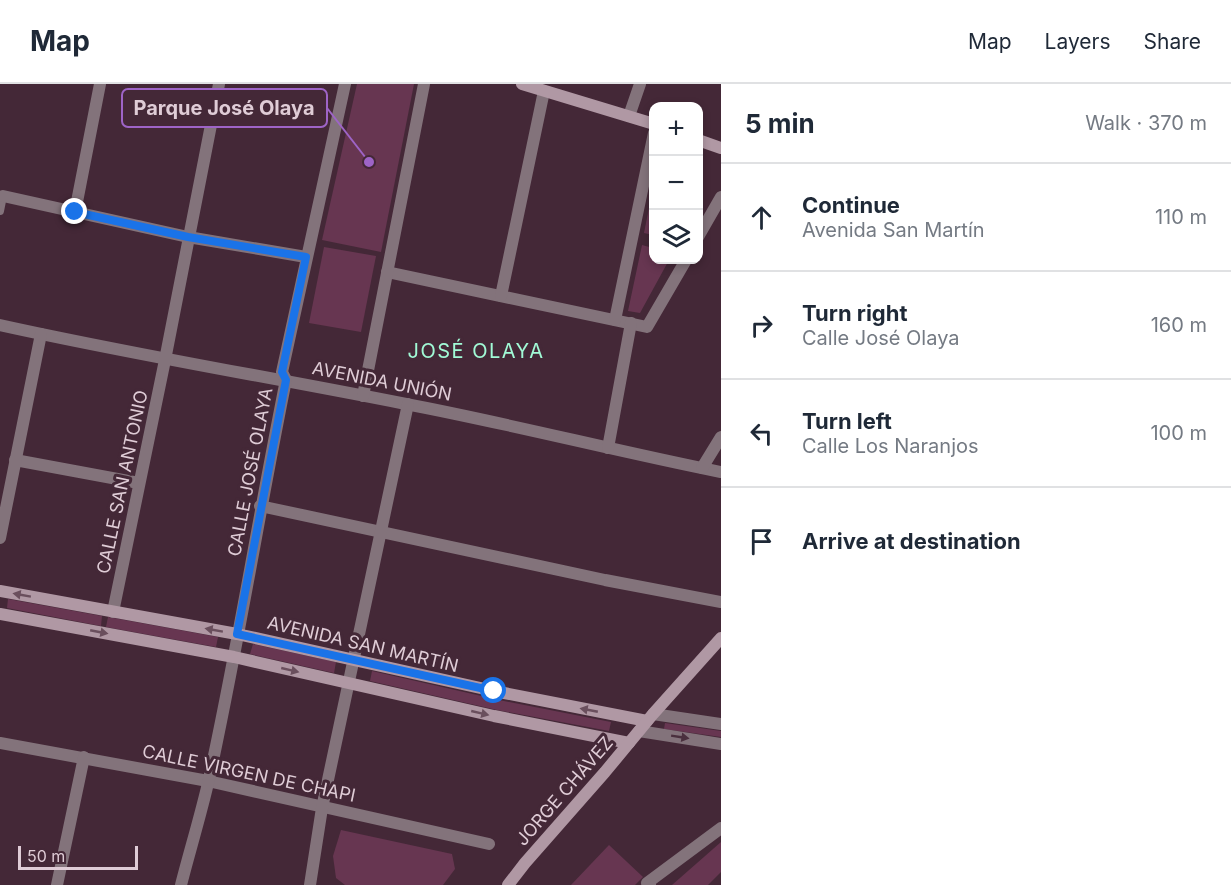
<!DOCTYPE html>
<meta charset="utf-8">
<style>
body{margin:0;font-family:Inter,sans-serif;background:#f6f6f7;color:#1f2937}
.controls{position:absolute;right:18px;top:18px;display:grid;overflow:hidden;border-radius:12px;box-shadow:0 3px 9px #0003}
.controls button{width:54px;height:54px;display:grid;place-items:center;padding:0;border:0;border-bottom:2px solid #e0e1e3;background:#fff;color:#1f2937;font:30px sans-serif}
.scale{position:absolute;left:18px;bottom:15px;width:120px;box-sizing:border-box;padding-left:6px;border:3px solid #dfccd6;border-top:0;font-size:16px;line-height:21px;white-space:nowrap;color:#dfccd6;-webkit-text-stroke:4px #442837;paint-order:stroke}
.stop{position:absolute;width:18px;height:18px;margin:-14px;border:4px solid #1a73e8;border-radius:50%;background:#fff}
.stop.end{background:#1a73e8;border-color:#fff;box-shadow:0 2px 6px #0008}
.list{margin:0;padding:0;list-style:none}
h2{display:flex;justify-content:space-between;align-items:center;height:78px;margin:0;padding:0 24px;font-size:26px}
h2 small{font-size:20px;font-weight:400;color:#747a83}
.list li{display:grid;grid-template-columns:39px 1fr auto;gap:18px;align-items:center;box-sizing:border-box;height:108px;padding:0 24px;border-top:2px solid #e0e1e3}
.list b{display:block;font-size:22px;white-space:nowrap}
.list p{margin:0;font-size:20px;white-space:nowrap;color:#747a83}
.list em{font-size:20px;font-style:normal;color:#747a83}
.icon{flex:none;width:33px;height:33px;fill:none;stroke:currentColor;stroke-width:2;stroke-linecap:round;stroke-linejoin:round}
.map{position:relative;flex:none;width:721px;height:801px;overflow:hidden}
header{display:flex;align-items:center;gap:36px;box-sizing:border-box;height:84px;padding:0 30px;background:#fff;border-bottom:2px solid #e0e1e3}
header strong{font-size:28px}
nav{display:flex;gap:33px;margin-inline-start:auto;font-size:21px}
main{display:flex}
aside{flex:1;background:#fff}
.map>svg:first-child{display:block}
.green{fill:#673651}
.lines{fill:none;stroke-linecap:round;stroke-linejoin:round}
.lane{stroke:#83737b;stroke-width:8}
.street{stroke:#83737b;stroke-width:12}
.secondary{stroke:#b098a4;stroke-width:12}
.oneway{fill:#6a4f5d}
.oneway2{fill:#4a303e}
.route{stroke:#1a73e8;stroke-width:8}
.labels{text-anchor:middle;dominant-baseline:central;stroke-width:6;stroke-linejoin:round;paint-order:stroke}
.street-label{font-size:18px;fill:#dfccd6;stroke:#442837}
.neighbourhood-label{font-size:20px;letter-spacing:1.5px;fill:#a1fad6;stroke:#442837}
.leader{fill:none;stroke:#9e64c7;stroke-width:2}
.callout-dot{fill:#9e64c7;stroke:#442837;stroke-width:2}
.callout{fill:#442837;stroke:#9e64c7;stroke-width:2}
.callout-label{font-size:20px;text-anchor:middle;font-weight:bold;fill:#dfccd6}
</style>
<header>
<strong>Map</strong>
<nav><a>Map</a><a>Layers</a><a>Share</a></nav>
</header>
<main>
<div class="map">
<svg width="721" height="801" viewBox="0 0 721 801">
<rect width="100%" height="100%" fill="#442837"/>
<!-- green -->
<g class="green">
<path d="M357,0h57l-33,168 -59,-12z"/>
<path d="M653,104l1,47h-1l-9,-2z"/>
<path d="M642,161l11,3 1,12h15l-29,53 -12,-2z"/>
<path d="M324,163l52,9 -15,76 -52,-9z"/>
<path d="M8,515l94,17 -1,10 -94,-18z"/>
<path d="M108,533l110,20 -2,10 -110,-20z"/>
<path d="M253,560l83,18 -2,11 -84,-19z"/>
<path d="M372,587l127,29 112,22 -2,9 -112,-21 -127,-29z"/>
<path d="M665,639l56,8v6l-57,-8z"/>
<path d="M341,746l111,24 3,15 -12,16h-98l-9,-7 -3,-22z"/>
<path d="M721,758v30l-13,13h-36z"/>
<path d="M609,761l34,32 -8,8h-64z"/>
</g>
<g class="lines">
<!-- lane -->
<path class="lane" d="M0,127l3,-15"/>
<!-- street -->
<g class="street">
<path d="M629,32l11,-32"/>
<path d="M3,112l185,41 118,20"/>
<path d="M75,128l25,-128"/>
<path d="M698,153l23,-40"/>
<path d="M387,188l260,55 39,-67"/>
<path d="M501,212l43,-205"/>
<path d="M615,236l39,-187"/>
<path d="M0,241c135,30 270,52 406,79 105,20 210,47 315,68"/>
<path d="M363,312l61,-312"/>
<path d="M608,364l23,-125"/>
<path d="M15,376l124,23"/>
<path d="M702,384l19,-31"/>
<path d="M260,422l345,74 116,22"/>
<path d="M0,454l41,-204"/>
<path d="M113,528l52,-252 54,-276"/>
<path d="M653,630l68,10"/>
<path d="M639,647l82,13"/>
<path d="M0,659l208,38 281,63"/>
<path d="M57,801l27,-128"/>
<path d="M181,801c9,-35 20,-71 28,-106 29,-132 50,-266 77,-399l-4,-8 63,-288"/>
<path d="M310,801l12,-77 86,-404"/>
<path d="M650,801l-3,-2 74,-55"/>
</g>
<!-- secondary -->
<g class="secondary">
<path d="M522,0l132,40"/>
<path d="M698,56l23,8"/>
<path d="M0,507l237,43 257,57 153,30"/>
<path d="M0,530l234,43 260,59 135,27"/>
<path d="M508,801l17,-22 80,-91 48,-58 68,-76"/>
</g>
</g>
<!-- one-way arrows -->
<defs><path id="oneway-solid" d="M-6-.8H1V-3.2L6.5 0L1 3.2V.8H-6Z" transform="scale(1.5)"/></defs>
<g class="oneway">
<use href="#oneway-solid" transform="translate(22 511) rotate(-170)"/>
<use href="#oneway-solid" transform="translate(214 546) rotate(-170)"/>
<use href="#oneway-solid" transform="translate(99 548) rotate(11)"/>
<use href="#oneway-solid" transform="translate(290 586) rotate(13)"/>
<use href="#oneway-solid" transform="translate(589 626) rotate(-169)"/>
<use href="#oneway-solid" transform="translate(480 629) rotate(13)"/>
</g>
<use class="oneway2" href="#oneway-solid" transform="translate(680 653) rotate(9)"/>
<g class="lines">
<!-- route -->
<path class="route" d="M75,128l113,25 118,20 -24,115 4,8 -49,254 257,57"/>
</g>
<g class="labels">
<!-- street labels -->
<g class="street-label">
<text transform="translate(382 297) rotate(11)">AVENIDA UNIÓN</text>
<text transform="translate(250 388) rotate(-79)">CALLE JOSÉ OLAYA</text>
<text transform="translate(122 398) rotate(-78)">CALLE SAN ANTONIO</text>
<text transform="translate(363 560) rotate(13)">AVENIDA SAN MARTÍN</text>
<text transform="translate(249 689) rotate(12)">CALLE VIRGEN DE CHAPI</text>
<text transform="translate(564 707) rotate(-49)">JORGE CHÁVEZ</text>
</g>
<!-- neighbourhood labels -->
<g class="neighbourhood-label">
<text x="476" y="267">JOSÉ OLAYA</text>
</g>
</g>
<!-- callouts -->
<path class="leader" d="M369 78L327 24"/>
<circle class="callout-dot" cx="369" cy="78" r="6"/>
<rect class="callout" x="122" y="5" width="205" height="38" rx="6"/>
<g class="callout-label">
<text x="224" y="31">Parque José Olaya</text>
</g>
</svg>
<div class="controls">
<button>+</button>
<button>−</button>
<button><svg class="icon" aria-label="layers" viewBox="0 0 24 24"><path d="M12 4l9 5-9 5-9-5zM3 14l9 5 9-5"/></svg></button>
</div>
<div class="scale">50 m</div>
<div class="stop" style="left:494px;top:607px"></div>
<div class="stop end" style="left:75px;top:128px"></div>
</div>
<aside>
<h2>5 min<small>Walk · 370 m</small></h2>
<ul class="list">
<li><svg class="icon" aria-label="ahead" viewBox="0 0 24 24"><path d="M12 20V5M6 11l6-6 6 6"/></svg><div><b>Continue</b><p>Avenida San Martín</p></div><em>110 m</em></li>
<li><svg class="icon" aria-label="right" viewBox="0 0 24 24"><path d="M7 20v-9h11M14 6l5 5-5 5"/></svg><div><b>Turn right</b><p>Calle José Olaya</p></div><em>160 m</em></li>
<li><svg class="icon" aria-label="left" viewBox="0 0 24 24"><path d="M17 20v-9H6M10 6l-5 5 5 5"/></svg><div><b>Turn left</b><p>Calle Los Naranjos</p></div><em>100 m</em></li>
<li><svg class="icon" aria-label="arrive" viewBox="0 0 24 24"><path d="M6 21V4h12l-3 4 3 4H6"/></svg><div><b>Arrive at destination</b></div></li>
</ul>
</aside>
</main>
